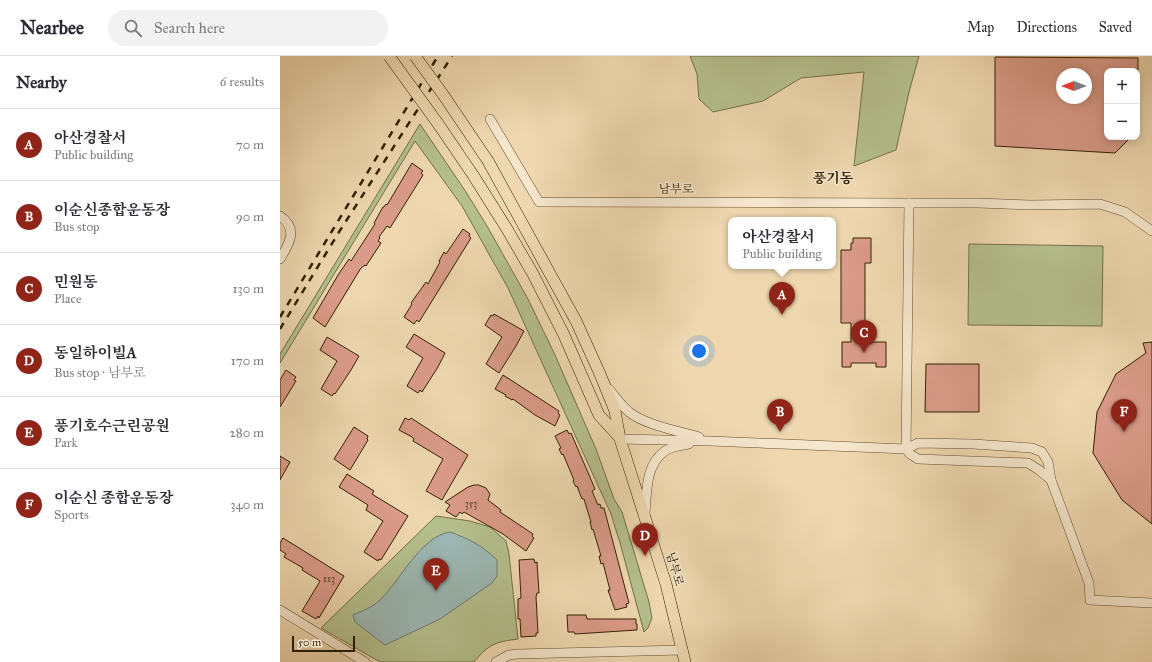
<!DOCTYPE html>
<meta charset="utf-8">
<style>
body{margin:0;font-family:"IM FELL Great Primer","Noto Serif KR",serif;background:#f2f2f3;color:#2b2b33}
.controls{position:absolute;right:12px;top:12px;display:grid;overflow:hidden;border-radius:8px;box-shadow:0 2px 10px #0003}
.controls button{width:36px;height:36px;display:grid;place-items:center;padding:0;border:0;border-bottom:1px solid #e1e1e2;background:#fff;color:#2b2b33;font:20px sans-serif}
.compass{position:absolute;left:776px;top:12px;width:36px;height:36px;border-radius:50%;background:#fff;box-shadow:0 2px 10px #0003;rotate:270deg}
.scale{position:absolute;left:12px;bottom:10px;width:63px;box-sizing:border-box;padding-left:4px;border:2px solid #342003;border-top:0;font-size:11px;line-height:14px;white-space:nowrap;color:#342003;-webkit-text-stroke:3px #f5e6cc;paint-order:stroke}
.you{position:absolute;left:419px;top:295px;width:14px;height:14px;margin:-10px;border:3px solid #fff;border-radius:50%;background:#1a73e8;box-shadow:0 0 0 6px #1a73e833}
.badge{display:grid;place-items:center;width:26px;height:26px;border-radius:50%;background:#8f2418;color:#fff;font-size:13px;font-weight:700}
.pin{position:absolute;translate:-50% -33px;filter:drop-shadow(0 1px 2px #0008)}
.pin::after{content:'';position:absolute;top:21px;width:14px;height:12px;background:inherit;clip-path:polygon(0 0,100% 0,50% 100%)}
.popup{position:absolute;left:448px;top:161px;width:108px;height:52px;box-sizing:border-box;display:grid;place-content:center;border-radius:8px;background:#fff;filter:drop-shadow(0 1px 3px #0005);font-size:13px;white-space:nowrap;color:#7c7c81}
.popup b{font-size:15px;color:#2b2b33}
.popup::after{content:'';position:absolute;left:50%;top:100%;margin-left:-8px;border:8px solid transparent;border-top-color:#fff}
.list{margin:0;padding:0;list-style:none}
h2{display:flex;justify-content:space-between;align-items:center;height:52px;margin:0;padding:0 16px;font-size:17px}
h2 small{font-size:13px;font-weight:400;color:#7c7c81}
.list li{display:grid;grid-template-columns:26px 1fr auto;gap:12px;align-items:center;box-sizing:border-box;height:72px;padding:0 16px;border-top:1px solid #e1e1e2}
.list b{display:block;font-size:15px;white-space:nowrap}
.list p{margin:0;font-size:13px;white-space:nowrap;color:#7c7c81}
.list em{font-size:13px;font-style:normal;color:#7c7c81}
.icon{flex:none;width:22px;height:22px;fill:none;stroke:currentColor;stroke-width:2;stroke-linecap:round;stroke-linejoin:round}
.map{position:relative;flex:none;width:872px;height:606px;overflow:hidden}
header{display:flex;align-items:center;gap:24px;box-sizing:border-box;height:56px;padding:0 20px;background:#fff;border-bottom:1px solid #e1e1e2}
header strong{font-size:19px}
nav{display:flex;gap:22px;margin-inline-start:auto;font-size:14px}
.search{width:280px;height:36px;background:#f2f2f3;display:flex;align-items:center;gap:10px;box-sizing:border-box;padding:0 14px;border-radius:22px;color:#7c7c81;font-size:15px}
main{display:flex}
aside{flex:1;background:#fff}
.map>svg:first-child{display:block}
.green{fill:#b5bf8e;stroke:#747048}
.water{fill:#9cb8b4;stroke:#727b6d}
.building{fill:#db9c8a;stroke:#342003;fill-rule:evenodd}
.lines{fill:none;stroke-linecap:round;stroke-linejoin:round}
.minor-casing{stroke:#634e2e;stroke-width:10}
.major-casing{stroke:#342003;stroke-width:12}
.minor{stroke:#f5e6cc;stroke-width:9}
.major{stroke:#efd8b0;stroke-width:11}
.rail{stroke:#342003;stroke-width:2.5;stroke-dasharray:7 7;stroke-linecap:butt}
.major-bridge-casing{stroke:#342003;stroke-width:12;stroke-linecap:butt}
.major-bridge{stroke:#efd8b0;stroke-width:11}
.labels{text-anchor:middle;dominant-baseline:central;stroke-width:3;stroke-linejoin:round;paint-order:stroke}
.number-label{font-size:10px;fill:#5e3f25}
.street-label{font-size:12px;fill:#342003;stroke:#f5e6cc}
.quarter-label{font-size:14px;font-weight:bold;fill:#342003;stroke:#f5e6cc}
</style>
<header>
<strong>Nearbee</strong>
<div class="search"><svg class="icon" aria-label="search" viewBox="0 0 24 24"><circle cx="10" cy="10" r="6"/><path d="M15 15l6 6"/></svg>Search here</div>
<nav><a>Map</a><a>Directions</a><a>Saved</a></nav>
</header>
<main>
<aside>
<h2>Nearby<small>6 results</small></h2>
<ul class="list">
<li><span class="badge">A</span><div><b>아산경찰서</b><p>Public building</p></div><em>70 m</em></li>
<li><span class="badge">B</span><div><b>이순신종합운동장</b><p>Bus stop</p></div><em>90 m</em></li>
<li><span class="badge">C</span><div><b>민원동</b><p>Place</p></div><em>130 m</em></li>
<li><span class="badge">D</span><div><b>동일하이빌A</b><p>Bus stop · 남부로</p></div><em>170 m</em></li>
<li><span class="badge">E</span><div><b>풍기호수근린공원</b><p>Park</p></div><em>280 m</em></li>
<li><span class="badge">F</span><div><b>이순신 종합운동장</b><p>Sports</p></div><em>340 m</em></li>
</ul>
</aside>
<div class="map">
<svg width="872" height="606" viewBox="0 0 872 606">
<rect width="100%" height="100%" fill="#efd8b0"/>
<filter id="stains"><feTurbulence type="fractalNoise" baseFrequency=".005" numOctaves="4"/><feColorMatrix values="0 0 0 0 .2 0 0 0 0 .09 0 0 0 0 .02 0 0 0 .5 -.17"/></filter>
<radialGradient id="worn" r=".72"><stop offset=".6" stop-color="#630" stop-opacity="0"/><stop offset="1" stop-color="#630" stop-opacity=".3"/></radialGradient>
<!-- green -->
<g class="green">
<path d="M410,0h229l-10,36 -13,58 -42,16 10,-94 -63,6 -38,23 -50,11 -14,-13 -2,-25z"/>
<path d="M140,68l46,68 21,34 41,73 27,56 41,94 18,50 8,13 27,90 3,16 -4,10 -4,4 -24,-89 -9,-29 -103,-226 -46,-82 -47,-65 -135,222v-9z"/>
<path d="M689,188l134,2 -1,80 -134,-1z"/>
<path d="M156,460l34,5 20,6 16,14 3,13 9,85c-23,3 -29,5 -44,23h-94l-59,-34z"/>
</g>
<!-- water -->
<path class="water" d="M170,476c19,7 32,13 47,28v16l-5,7 -52,36 -55,26 -30,-23 -2,-7c9,-4 20,-8 27,-15 20,-19 41,-64 70,-68z"/>
<!-- building -->
<g class="building">
<path d="M715,1l143,1v13h-31v66h24l-16,16 -120,-7zM782,18h24v24h-24z"/>
<path d="M132,107l11,8 -2,2 2,2 -33,53 -3,-2 -8,11 1,1 -2,3 3,2 -15,23 -1,-1 -4,3 -36,59 -12,-9 25,-43 11,-16 2,2 24,-37 -1,-1 9,-16h1l2,-3 1,1z"/>
<path d="M183,173l7,5 -1,2 2,2 -52,84 -2,-2 -3,4 -10,-7 8,-13 -1,-1 15,-21 2,2 12,-22 -1,-1 5,-9 2,2z"/>
<path d="M573,182h18v25h-6v60h-4v19h25v25h-10v-4h-25v4h-9v-25h9v-19h-10v-73h10v-7h2z"/>
<path d="M214,258l30,17 -8,15 -17,27 -13,-9 16,-27 -17,-12 6,-10 2,1z"/>
<path d="M134,278l31,19 -7,14 -16,25 -2,-2 -2,3 -11,-7 16,-28 -17,-11z"/>
<path d="M47,281l32,19 -8,14 -16,24 -1,-1 -2,3 -11,-7 16,-28 -17,-11z"/>
<path d="M872,286v182l-30,-24 -29,-47 4,-41 19,-38 30,-21 -3,-10z"/>
<path d="M646,308h53v48h-54z"/>
<path d="M6,314l10,7 -2,3 2,1 -16,26v-27z"/>
<path d="M223,319l56,36 -1,2 2,2 -5,11 -20,-11 -22,-16 -1,1 -7,-4 1,-1 -11,-6z"/>
<path d="M125,362l4,2 2,-2 57,37 -26,45 -16,-9 17,-32 -30,-18 1,-2 -2,-2 -13,-7z"/>
<path d="M74,371l14,9 -1,3 1,1 -18,30 -16,-11z"/>
<path d="M287,374l2,4 2,-1 24,56 -3,2 6,14 2,-1 1,4h3l25,95 -3,1 1,3 -12,3 -7,-20h2l-7,-27 -2,1 -2,-8h2l-8,-27 -1,1 -2,-8h1l-7,-23h-2l-5,-13 -1,1 -3,-6 1,-1 -11,-26 -1,1 -3,-6 2,-1 -6,-12z"/>
<path d="M0,400l10,6 -10,18z"/>
<path d="M67,418l27,17 -2,3 3,2 33,20 -27,44 -2,-1 -1,2 -14,-9 19,-31 -17,-11 2,-5 -29,-18z"/>
<path d="M194,429h5l7,3 4,6 -2,6 13,10 -1,2 33,22 -1,2 2,2 -8,13 -23,-17 -39,-22 -2,2 -2,-2 -4,5 -10,-6 4,-6 -5,-3 23,-15z"/>
<path d="M3,482l61,38 -25,42 -1,-2 -2,3 -14,-8 18,-30 -18,-11 1,-2 -19,-11 2,-3 -6,-4v-7z"/>
<path d="M254,503l1,4 2,-1 2,31h-2l-1,4 2,36h-2v3l-15,1 -1,-18h-2v-20l3,-1 -2,-38z"/>
<path d="M287,559h19l1,4h49v5h1v6l-62,4 -1,-2h-6z"/>
</g>
<g class="lines">
<!-- minor casing -->
<g class="minor-casing">
<g id="minor">
<path d="M210,63l49,83 370,1"/>
<path d="M0,160c19,13 9,28 0,43"/>
<path d="M329,333c6,8 12,16 20,23 16,13 50,19 70,25"/>
<path d="M340,383l90,2 196,8 12,-6 55,1 59,4 10,4 6,10 3,18 38,103 1,17 62,3"/>
<path d="M771,424l-12,-10 -11,-7 -110,-4 -8,-5 -4,-5 3,-246h69l53,2 69,-1 25,8 27,19"/>
<path d="M365,457c2,-21 0,-48 20,-62 7,-5 16,-5 24,-7"/>
<path d="M0,554l85,52"/>
<path d="M216,606l13,-7 8,-1 166,-4"/>
</g>
</g>
<!-- major casing -->
<g class="major-casing">
<g id="major">
<path d="M208,105l88,160 24,53 15,37 5,28 46,145 19,78"/>
<path d="M193,119l34,54 26,45 31,61 35,80 21,23"/>
</g>
</g>
<!-- minor -->
<use href="#minor" class="minor"/>
<!-- major -->
<use href="#major" class="major"/>
<!-- rail -->
<g class="rail">
<path d="M0,261l158,-261"/>
<path d="M0,273l59,-97 113,-176"/>
</g>
<!-- major-bridge casing -->
<g class="major-bridge-casing">
<g id="major-bridge">
<path d="M109,0l50,69 34,50"/>
<path d="M135,0l27,37 46,68"/>
</g>
</g>
<!-- major-bridge -->
<use href="#major-bridge" class="major-bridge"/>
</g>
<g class="labels">
<!-- number labels -->
<g class="number-label">
<text x="191" y="448">353</text>
<text x="49" y="523">113</text>
</g>
<!-- street labels -->
<g class="street-label">
<text x="396" y="133">남부로</text>
<text transform="translate(395 513) rotate(74)">남부로</text>
</g>
<!-- quarter labels -->
<g class="quarter-label">
<text x="553" y="122">풍기동</text>
</g>
</g>
<rect width="100%" height="100%" filter="url(#stains)"/>
<rect width="100%" height="100%" fill="url(#worn)"/>
</svg>
<div class="controls">
<button>+</button>
<button>−</button>
</div>
<svg class="compass" viewBox="-18 -18 36 36"><path d="M0-13l5 13h-10z" fill="#e53935"/><path d="M0 13l5-13h-10z" fill="#7c7c81"/></svg>
<div class="scale">50 m</div>
<div class="you"></div>
<div class="pin badge" style="left:502px;top:259px">A</div>
<div class="popup"><b>아산경찰서</b>Public building</div>
<div class="pin badge" style="left:500px;top:376px">B</div>
<div class="pin badge" style="left:584px;top:297px">C</div>
<div class="pin badge" style="left:365px;top:500px">D</div>
<div class="pin badge" style="left:156px;top:535px">E</div>
<div class="pin badge" style="left:844px;top:376px">F</div>
</div>
</main>
